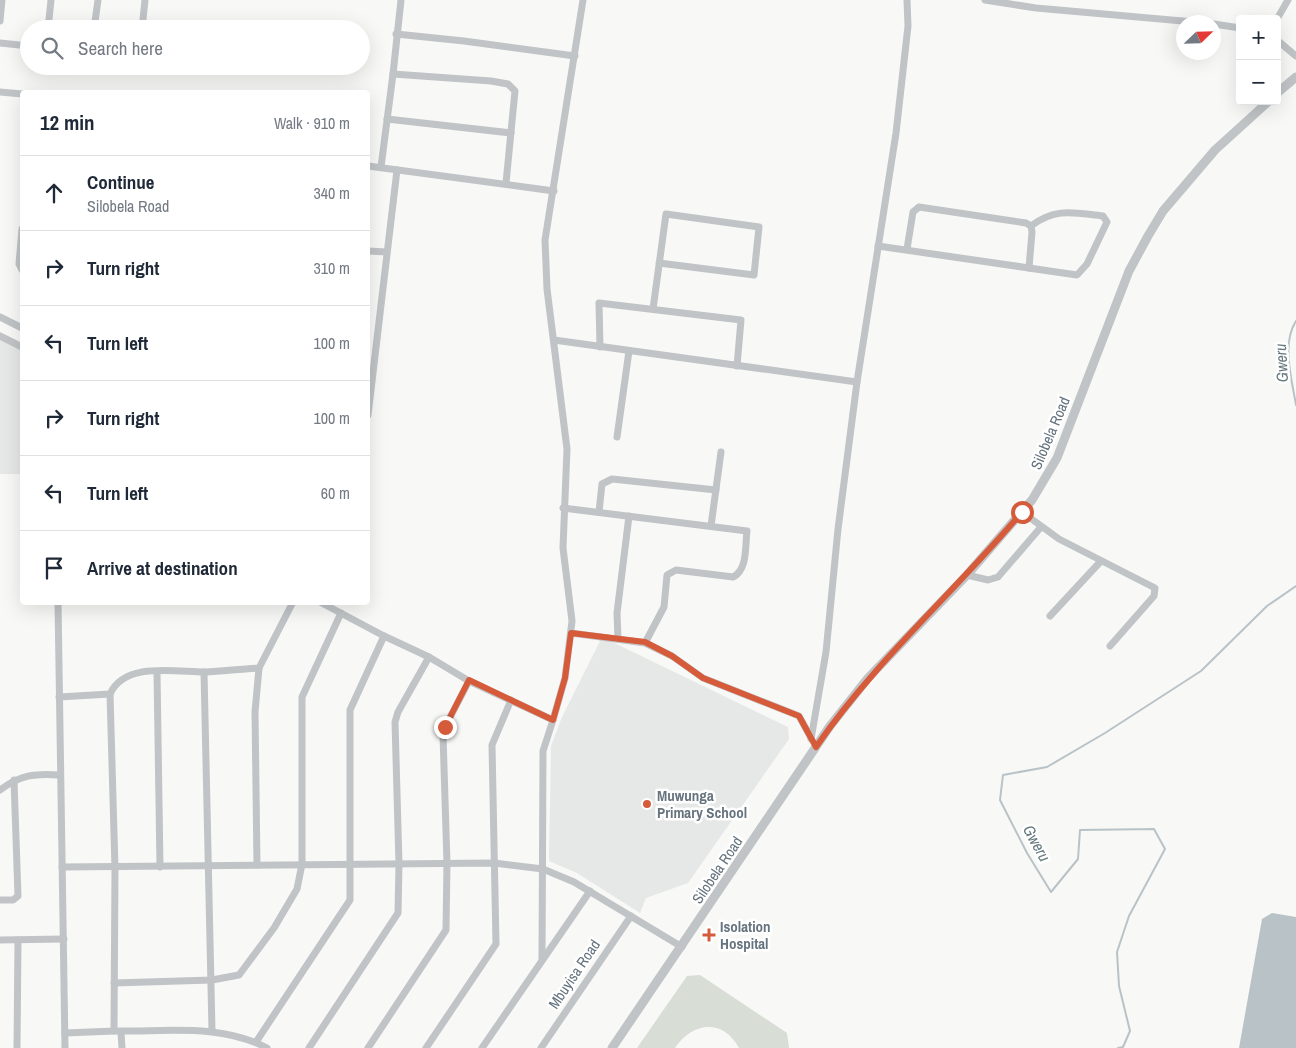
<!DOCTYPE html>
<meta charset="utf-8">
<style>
body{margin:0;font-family:"Archivo Narrow",sans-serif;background:#f6f6f7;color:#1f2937}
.controls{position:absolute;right:15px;top:15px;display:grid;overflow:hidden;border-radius:5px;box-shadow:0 5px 20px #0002}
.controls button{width:45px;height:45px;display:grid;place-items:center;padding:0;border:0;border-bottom:1px solid #e0e1e3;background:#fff;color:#1f2937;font:25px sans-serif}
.compass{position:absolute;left:1176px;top:15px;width:45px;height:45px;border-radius:50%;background:#fff;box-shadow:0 5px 20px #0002;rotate:67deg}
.stop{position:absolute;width:15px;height:15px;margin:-11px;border:4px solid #d55b3a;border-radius:50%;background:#fff}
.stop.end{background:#d55b3a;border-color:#fff;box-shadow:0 1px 5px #0008}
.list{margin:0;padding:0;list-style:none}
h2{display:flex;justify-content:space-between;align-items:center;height:65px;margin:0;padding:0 20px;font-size:21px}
h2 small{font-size:16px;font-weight:400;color:#747a83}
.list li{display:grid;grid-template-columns:32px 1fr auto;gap:15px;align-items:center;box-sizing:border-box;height:75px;padding:0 20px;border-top:1px solid #e0e1e3}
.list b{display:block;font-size:19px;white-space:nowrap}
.list p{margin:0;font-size:16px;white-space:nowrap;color:#747a83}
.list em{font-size:16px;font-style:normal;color:#747a83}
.icon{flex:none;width:28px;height:28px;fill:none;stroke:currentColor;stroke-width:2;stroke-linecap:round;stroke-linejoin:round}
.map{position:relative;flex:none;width:1296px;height:1048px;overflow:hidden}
.search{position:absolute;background:#fff;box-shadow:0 5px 20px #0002;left:20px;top:20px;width:350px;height:55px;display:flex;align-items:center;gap:12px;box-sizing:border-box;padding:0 18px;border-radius:28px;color:#747a83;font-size:19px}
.panel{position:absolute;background:#fff;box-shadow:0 5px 20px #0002;left:20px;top:90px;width:350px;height:515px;border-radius:5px}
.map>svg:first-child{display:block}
.built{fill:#e6e7e7}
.green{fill:#d8ddd6}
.water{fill:#b9c3c7}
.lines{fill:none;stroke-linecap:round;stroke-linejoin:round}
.stream{stroke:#b9c3c7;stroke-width:2}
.minor{stroke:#c0c4c7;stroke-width:7}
.tertiary{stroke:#c0c4c7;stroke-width:9}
.route{stroke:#d55b3a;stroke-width:6}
.poi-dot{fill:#d55b3a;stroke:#fff;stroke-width:2}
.labels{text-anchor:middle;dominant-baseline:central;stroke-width:5;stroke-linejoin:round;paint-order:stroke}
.street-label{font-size:15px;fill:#66747f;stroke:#fff}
.poi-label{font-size:15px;font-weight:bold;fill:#66747f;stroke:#fff;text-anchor:start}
.water-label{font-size:16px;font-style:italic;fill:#66797f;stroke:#fff}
</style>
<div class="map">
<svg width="1296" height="1048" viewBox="0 0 1296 1048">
<rect width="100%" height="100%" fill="#f8f8f6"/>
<!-- built -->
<g class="built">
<path d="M0,338l22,11v125h-22z"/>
<path d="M602,637l186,90 1,12 -101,144 -42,15 -6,15 -63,-40 -28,-12 2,-115 11,-29z"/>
</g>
<!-- green -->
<path class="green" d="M700,975l87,58 2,15h-50c-16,-30 -47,-26 -64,0h-38l50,-72z"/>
<!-- water -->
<path class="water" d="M1272,913l24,4v131h-57l23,-129z"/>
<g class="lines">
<!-- stream -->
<g class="stream">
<path d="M1296,321c-15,23 -4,59 0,84"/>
<path d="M1118,1048l5,-1 7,-16 -11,-45 -2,-34 12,-36 36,-67 -11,-20 -74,1 -2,29 -27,33 -24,-39 -27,-53 3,-25 44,-8 58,-34 96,-62 66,-65 29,-20"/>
</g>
<!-- minor -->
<g class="minor">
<path d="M985,0l51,8 158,14"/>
<path d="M1277,19l11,-19"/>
<path d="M0,21l2,-21"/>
<path d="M1214,24l26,4"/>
<path d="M48,29l3,-29"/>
<path d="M94,29l4,-29"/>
<path d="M142,29l3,-29"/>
<path d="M396,34l68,7 111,15"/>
<path d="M1277,40l19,16"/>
<path d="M0,43l29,3"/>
<path d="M393,74l8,-74"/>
<path d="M0,92l22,2"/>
<path d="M387,119l124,14"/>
<path d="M368,166l186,25"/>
<path d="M381,167l12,-93 98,7 17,3 7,7 -9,92"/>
<path d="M22,229l-3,35 3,6"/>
<path d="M878,246l199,29 10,-11 20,-42 -4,-6c-29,-3 -47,-9 -72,10"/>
<path d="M907,249l6,-37 6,-5 107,16 5,3 1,6 -3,36"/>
<path d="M368,251l19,1"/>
<path d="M653,309l13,-95 93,13 -5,48 -95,-12"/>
<path d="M0,317l22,11"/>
<path d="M0,336l22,11"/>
<path d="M554,340l303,42"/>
<path d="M600,347l-1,-44 142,17 -4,46"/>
<path d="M368,415l29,-245"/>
<path d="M617,437l12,-86"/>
<path d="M563,508l184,23c-2,14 1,39 -14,46l-57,-7 -9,5 -3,32 -19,36"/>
<path d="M599,512l3,-28 10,-5 104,11"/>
<path d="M1022,512l37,27 96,49 -1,8 -44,50"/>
<path d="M711,526l10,-74"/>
<path d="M967,575l21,5 10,-3 43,-50"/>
<path d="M58,602l7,446"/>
<path d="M320,602l64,34 45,21 40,24 84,39 -10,31 -1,209"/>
<path d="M1050,616l51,-55"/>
<path d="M571,633l74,10 27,13 31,22 96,38 12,22"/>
<path d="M618,639l-1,-26 12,-97"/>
<path d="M157,672l3,195"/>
<path d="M204,672l8,359"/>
<path d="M59,697l51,-3c15,-33 66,-22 95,-22 18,-1 36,-3 54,-4"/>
<path d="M553,720l12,-42 7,-57 -9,-73 4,-99 -20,-160 -2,-49 38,-240"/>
<path d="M811,739l15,-87 12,-123 19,-147 39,-249 12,-107 -1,-26"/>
<path d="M0,790c20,-15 35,-17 59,-15"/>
<path d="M257,865l-2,-153 4,-44 34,-66"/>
<path d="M62,867l432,-4 49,6 31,13 108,65"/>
<path d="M0,900h13l5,-4 -4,-116"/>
<path d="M0,940l64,-1"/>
<path d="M114,983l98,-3 27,-5 35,-47 23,-39 5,-25v-167l39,-84"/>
<path d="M114,1031c51,1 106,-8 153,17"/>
<path d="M121,1032l1,16"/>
<path d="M65,1033l49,-2 1,-163 -5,-174"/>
<path d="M256,1042l94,-142v-190l34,-74"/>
<path d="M17,1048l1,-108"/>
<path d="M309,1048l89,-135 1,-49 -4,-142 3,-10 31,-55"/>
<path d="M368,1048l78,-118 1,-67 -4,-128 2,-8 24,-46"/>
<path d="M426,1048l70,-104 -4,-199 19,-45"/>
<path d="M482,1048l108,-157"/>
<path d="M541,1048l90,-132"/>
</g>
<!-- tertiary -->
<g class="tertiary">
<path d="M1277,93l19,-16"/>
<path d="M612,1048l218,-322 38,-48 99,-103 65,-75 25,-42 72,-187 19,-35 15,-25 52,-61 54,-49"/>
</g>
</g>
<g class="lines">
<!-- route -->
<path class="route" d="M445,727l24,-47 84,40 12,-42 6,-45 74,9 27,14 31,22 96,38 17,31c59,-86 139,-155 206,-235"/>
</g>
<!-- markers -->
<g class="poi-dot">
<circle cx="647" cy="804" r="5"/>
<path d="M706.5 927.5h5v5h5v5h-5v5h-5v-5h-5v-5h5z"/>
</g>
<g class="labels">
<!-- street labels -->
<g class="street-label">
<text transform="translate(1050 433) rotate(-67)">Silobela Road</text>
<text transform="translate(717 870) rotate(-56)">Silobela Road</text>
<text transform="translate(574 974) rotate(-56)">Mbuyisa Road</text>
</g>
<!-- poi labels -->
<g class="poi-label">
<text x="657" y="795">Muwunga<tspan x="657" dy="17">Primary School</tspan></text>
<text x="720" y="926">Isolation<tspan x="720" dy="17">Hospital</tspan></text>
</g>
<!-- water labels -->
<g class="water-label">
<text transform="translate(1281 363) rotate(-93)">Gweru</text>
<text transform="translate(1037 843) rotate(61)">Gweru</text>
</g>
</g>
</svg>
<div class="controls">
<button>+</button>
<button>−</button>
</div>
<svg class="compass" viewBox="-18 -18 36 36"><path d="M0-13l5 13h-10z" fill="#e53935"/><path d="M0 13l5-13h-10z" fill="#747a83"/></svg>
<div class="stop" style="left:1022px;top:512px"></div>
<div class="stop end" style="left:445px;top:727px"></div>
<div class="search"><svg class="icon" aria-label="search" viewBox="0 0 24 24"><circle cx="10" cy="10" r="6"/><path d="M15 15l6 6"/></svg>Search here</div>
<section class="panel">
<h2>12 min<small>Walk · 910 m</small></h2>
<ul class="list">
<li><svg class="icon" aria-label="ahead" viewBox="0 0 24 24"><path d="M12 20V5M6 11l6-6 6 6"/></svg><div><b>Continue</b><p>Silobela Road</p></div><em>340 m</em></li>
<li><svg class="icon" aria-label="right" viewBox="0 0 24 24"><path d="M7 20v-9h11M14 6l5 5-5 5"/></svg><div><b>Turn right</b></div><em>310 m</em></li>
<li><svg class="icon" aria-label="left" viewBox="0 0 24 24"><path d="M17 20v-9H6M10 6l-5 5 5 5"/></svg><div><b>Turn left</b></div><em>100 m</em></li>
<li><svg class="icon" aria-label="right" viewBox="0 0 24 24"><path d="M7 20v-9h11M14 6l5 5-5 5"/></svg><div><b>Turn right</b></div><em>100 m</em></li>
<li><svg class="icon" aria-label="left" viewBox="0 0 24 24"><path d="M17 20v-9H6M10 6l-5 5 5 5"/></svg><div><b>Turn left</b></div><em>60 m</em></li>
<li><svg class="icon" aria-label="arrive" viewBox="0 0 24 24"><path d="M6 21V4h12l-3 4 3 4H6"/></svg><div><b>Arrive at destination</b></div></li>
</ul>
</section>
</div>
